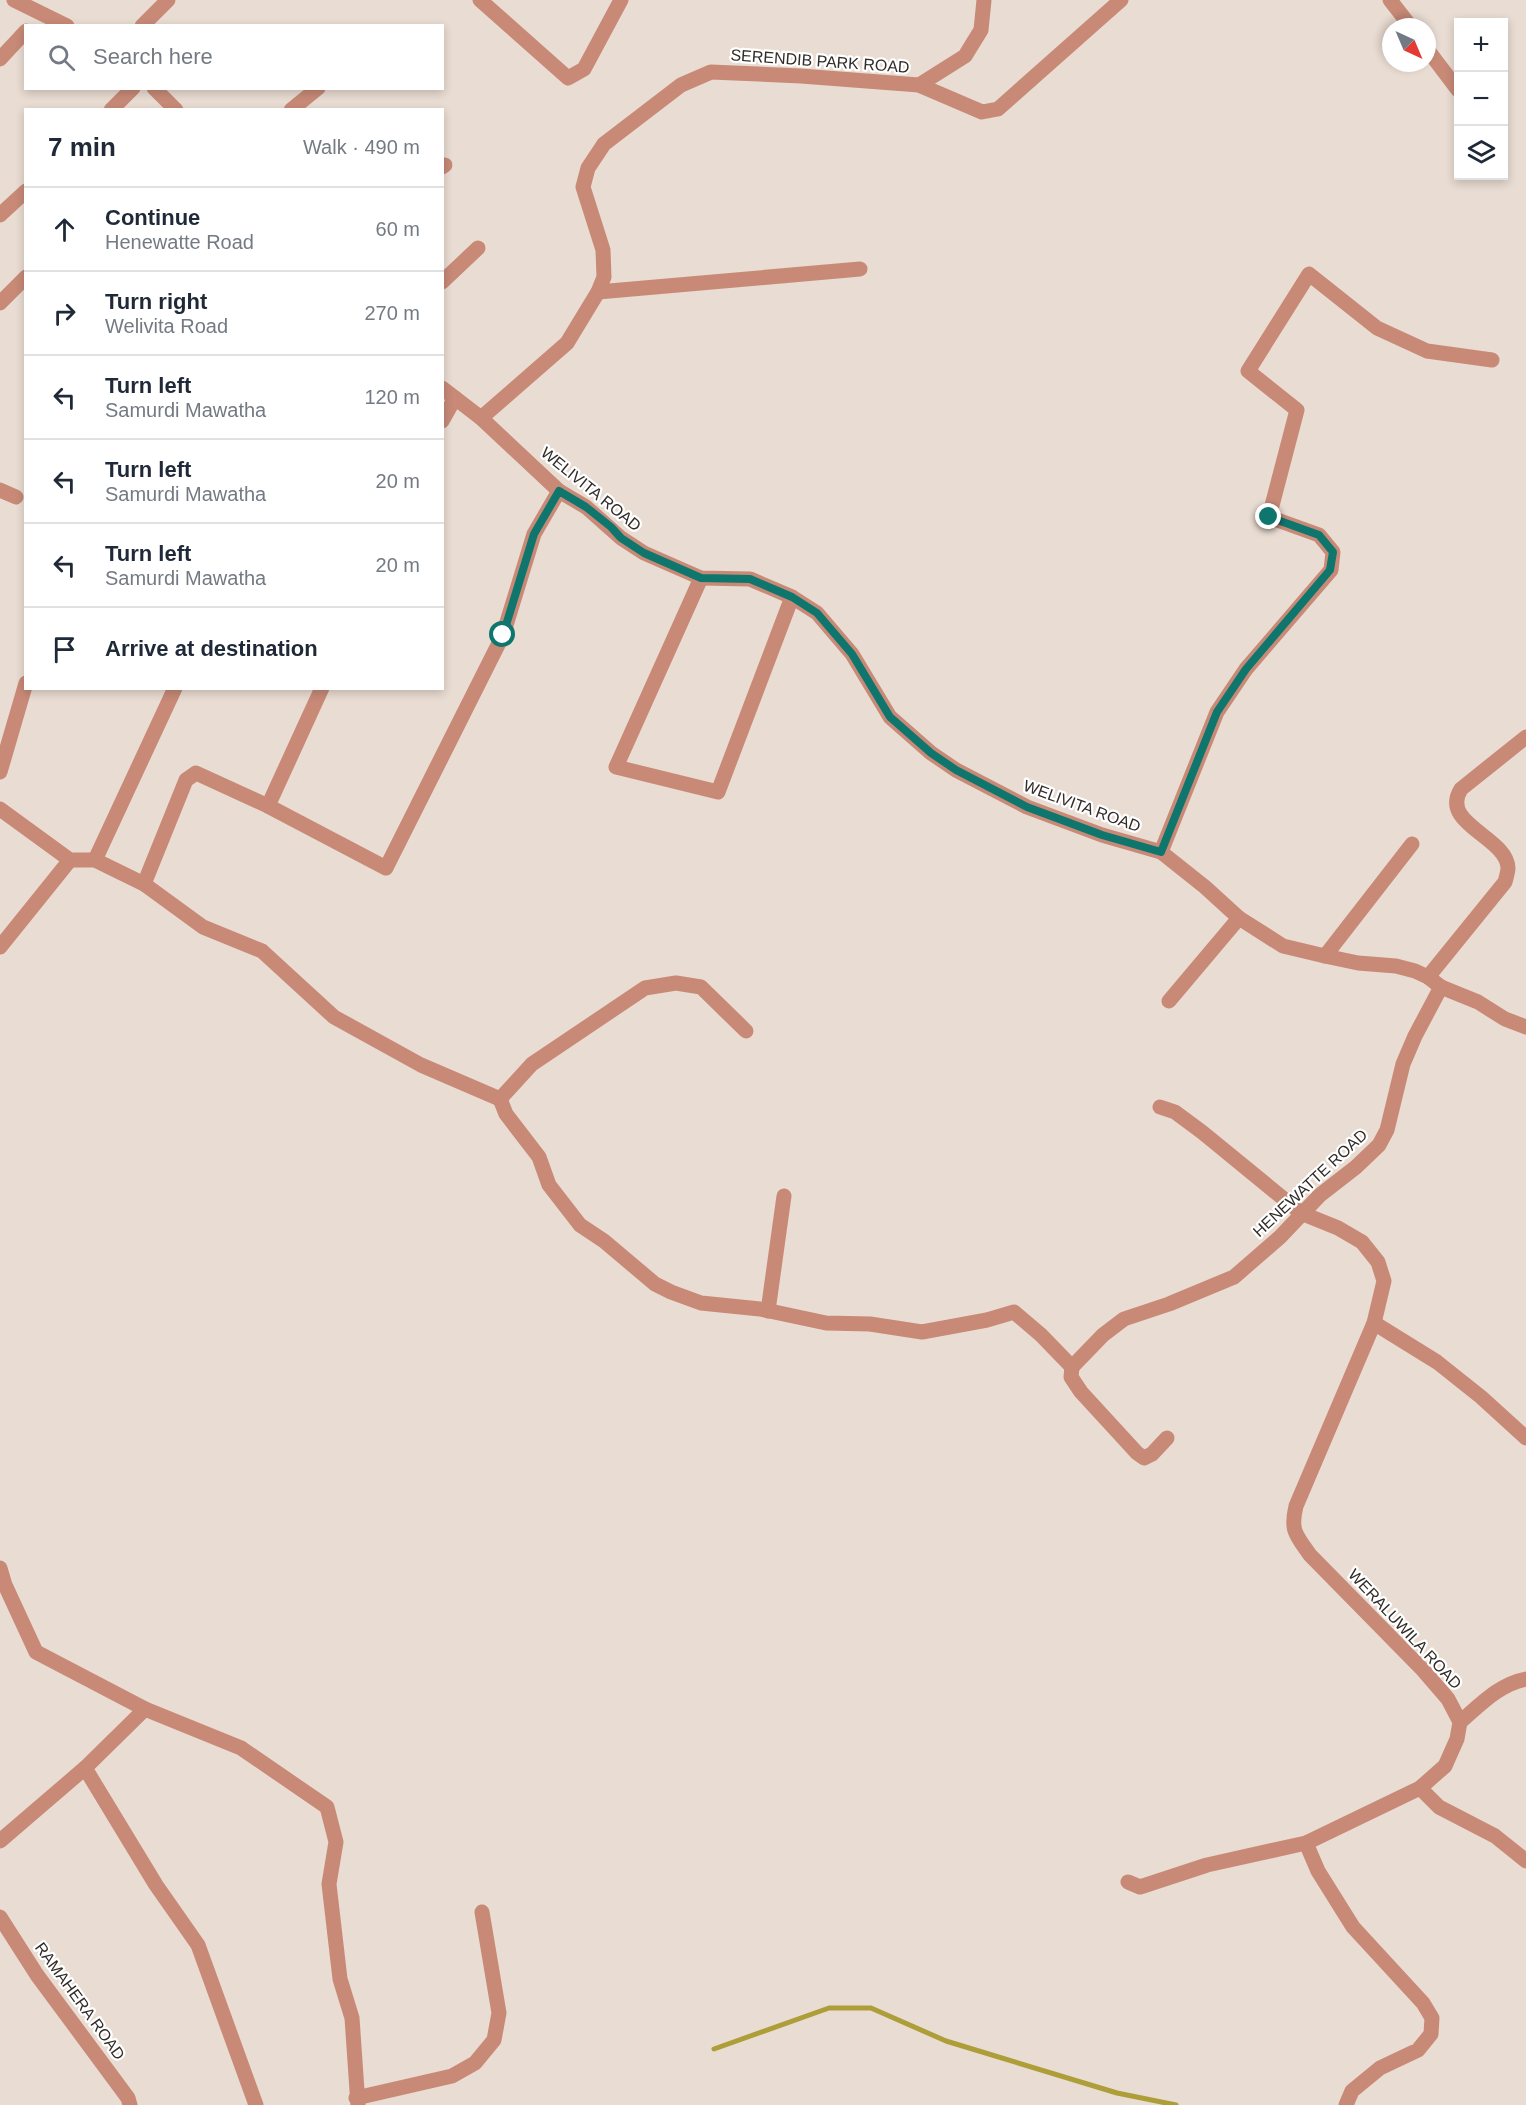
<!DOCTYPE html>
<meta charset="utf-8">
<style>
body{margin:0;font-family:Arial,sans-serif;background:#f6f6f7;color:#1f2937}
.controls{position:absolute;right:18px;top:18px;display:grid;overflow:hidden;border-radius:0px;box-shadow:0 3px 9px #0003}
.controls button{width:54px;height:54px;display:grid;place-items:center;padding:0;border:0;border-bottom:2px solid #e0e1e3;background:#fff;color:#1f2937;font:30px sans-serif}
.compass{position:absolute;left:1382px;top:18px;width:54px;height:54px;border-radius:50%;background:#fff;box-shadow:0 3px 9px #0003;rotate:136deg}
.stop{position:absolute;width:18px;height:18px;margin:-14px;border:4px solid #0f766e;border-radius:50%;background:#fff}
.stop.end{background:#0f766e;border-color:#fff;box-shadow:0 2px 6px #0008}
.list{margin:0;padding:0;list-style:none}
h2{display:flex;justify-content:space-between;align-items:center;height:78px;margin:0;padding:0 24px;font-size:26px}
h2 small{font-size:20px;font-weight:400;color:#747a83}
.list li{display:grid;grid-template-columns:39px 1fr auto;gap:18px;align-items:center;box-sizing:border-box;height:84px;padding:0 24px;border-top:2px solid #e0e1e3}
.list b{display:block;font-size:22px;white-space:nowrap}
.list p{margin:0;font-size:20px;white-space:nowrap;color:#747a83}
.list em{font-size:20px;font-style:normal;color:#747a83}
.icon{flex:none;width:33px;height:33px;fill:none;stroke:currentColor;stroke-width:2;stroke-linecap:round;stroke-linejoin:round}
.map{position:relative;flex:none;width:1526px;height:2105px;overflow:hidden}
.search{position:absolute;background:#fff;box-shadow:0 3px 9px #0003;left:24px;top:24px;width:420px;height:66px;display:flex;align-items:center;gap:15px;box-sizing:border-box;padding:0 21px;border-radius:0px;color:#747a83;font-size:22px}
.panel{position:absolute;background:#fff;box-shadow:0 3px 9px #0003;left:24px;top:108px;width:420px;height:582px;border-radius:0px}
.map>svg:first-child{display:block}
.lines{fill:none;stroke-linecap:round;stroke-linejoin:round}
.stream{stroke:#ae9e39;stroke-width:5}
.minor{stroke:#c88a77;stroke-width:15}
.route{stroke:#0f766e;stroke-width:8}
.labels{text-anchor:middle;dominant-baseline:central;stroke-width:4.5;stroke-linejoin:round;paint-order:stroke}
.street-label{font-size:16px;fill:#312c29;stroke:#fff}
</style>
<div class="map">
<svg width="1526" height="2105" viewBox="0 0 1526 2105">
<rect width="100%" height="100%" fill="#e9dcd2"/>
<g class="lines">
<!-- stream -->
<path class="stream" d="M714,2049l115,-41h42l75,33 171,52 59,12"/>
<!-- minor -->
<g class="minor">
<path d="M14,0l53,26"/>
<path d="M480,0l88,78 16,-9 37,-69"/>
<path d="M1390,0l21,27"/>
<path d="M142,26l26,-26"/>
<path d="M1427,49l31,41"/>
<path d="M0,59l26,-28"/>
<path d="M919,85l46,-29 16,-26 3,-30"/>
<path d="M154,88l22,22"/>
<path d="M111,110l22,-22"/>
<path d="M291,110l27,-22"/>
<path d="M442,167l3,-2"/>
<path d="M0,215l26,-24"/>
<path d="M442,282l36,-34"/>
<path d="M598,292l262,-23"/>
<path d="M0,303l26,-26"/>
<path d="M442,388l39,30 78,73 27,16 35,31 23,15 57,25 49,1 42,18 25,16 35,41 38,63 41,36 25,17 71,37 75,28 59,17 44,35 34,31 44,28 42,10 33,7 38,3 19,5 13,6 13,10 37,15 27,17 21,8"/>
<path d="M481,418l86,-75 31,-51 6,-15 -1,-27 -20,-63 5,-19 16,-24 77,-59 30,-13 90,4 118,9 63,27 16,-3 123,-109"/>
<path d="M442,421l13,-23"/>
<path d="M0,490l16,7"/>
<path d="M701,578l-85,189 102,25 74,-195"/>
<path d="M322,688l-54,118 118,62 117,-233 31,-101 25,-43"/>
<path d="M0,772l26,-89"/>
<path d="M0,809l70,51h25l49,24 59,43 59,24 72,66 87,48 79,34"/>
<path d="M1161,852l56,-140 29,-43 85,-99 2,-18 -14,-17 -50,-18 28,-107 -49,-39 61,-97 68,54 50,23 65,9"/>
<path d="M95,860l80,-172"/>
<path d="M144,884l42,-104 10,-7 72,33"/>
<path d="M0,947l70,-87"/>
<path d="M1325,956l87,-112"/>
<path d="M1428,977l77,-95c1,-4 3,-10 3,-14 -1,-31 -69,-44 -47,-79l65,-52"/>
<path d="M1169,1001l70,-83"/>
<path d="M500,1099l6,15 33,43 10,28 31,40 24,16 51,43 16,8 30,11 59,6 66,14 44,1 52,8 65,-12 27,-8 27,23 31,32 31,-32 21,-16 45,-15 65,-27 46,-40 40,-42 36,-28 23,-22 8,-15 16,-66 12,-28 26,-49"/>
<path d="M500,1099l32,-35 113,-76 31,-5 25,4 45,44"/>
<path d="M1160,1107l15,5 27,20 99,81 37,15 24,14 16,20 6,19 -10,42 -78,183c-6,25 0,29 14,49l113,115 25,29 12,23 -3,17 -12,27 -25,22 -114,55 12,28 35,56 70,76 9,15 -1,16 -13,16 -38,18 -28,23 -6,14"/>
<path d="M768,1311l16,-115"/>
<path d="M1374,1323l63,39 44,35 45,41"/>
<path d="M1072,1367l-1,10 10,15 56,61 7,5 8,-4 15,-16"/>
<path d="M0,1568l5,17 31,67 109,57"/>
<path d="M1460,1722c20,-17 39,-38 66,-43"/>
<path d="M1420,1788l19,19 56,29 31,25"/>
<path d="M0,1841l85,-73"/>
<path d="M1128,1882l12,5 67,-22 99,-22"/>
<path d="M0,1917l37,58 91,123 2,7"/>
<path d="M356,2098l96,-22 23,-13 19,-23 5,-27 -17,-101"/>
<path d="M256,2105l-58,-160 -42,-60 -71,-117 60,-59 96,39 86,59 9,35 -7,42 11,95 12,39 6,87"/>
</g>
</g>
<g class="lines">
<!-- route -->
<path class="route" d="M503,635l31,-101 25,-43 27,16 25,20 10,11 23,15 57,25 49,1 42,18 25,16 35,41 38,63 41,36 25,17 71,37 75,28 59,17 56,-140 29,-43 84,-99 3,-18 -14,-17 -50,-18"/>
</g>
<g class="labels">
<!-- street labels -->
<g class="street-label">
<text transform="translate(820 61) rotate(4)">SERENDIB PARK ROAD</text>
<text transform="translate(591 489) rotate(39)">WELIVITA ROAD</text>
<text transform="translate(1082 806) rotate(20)">WELIVITA ROAD</text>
<text transform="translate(1310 1183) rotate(-43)">HENEWATTE ROAD</text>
<text transform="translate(1405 1629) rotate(47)">WERALUWILA ROAD</text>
<text transform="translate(80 2001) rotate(54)">RAMAHERA ROAD</text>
</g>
</g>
</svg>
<div class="controls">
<button>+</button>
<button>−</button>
<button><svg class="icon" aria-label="layers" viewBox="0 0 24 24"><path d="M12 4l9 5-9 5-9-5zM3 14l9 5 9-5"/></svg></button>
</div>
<svg class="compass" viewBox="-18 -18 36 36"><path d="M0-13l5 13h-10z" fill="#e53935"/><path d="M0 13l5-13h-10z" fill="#747a83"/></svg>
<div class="stop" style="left:503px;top:635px"></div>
<div class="stop end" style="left:1269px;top:517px"></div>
<div class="search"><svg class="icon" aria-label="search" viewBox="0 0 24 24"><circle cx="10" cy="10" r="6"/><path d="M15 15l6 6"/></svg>Search here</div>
<section class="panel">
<h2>7 min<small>Walk · 490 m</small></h2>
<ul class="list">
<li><svg class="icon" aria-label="ahead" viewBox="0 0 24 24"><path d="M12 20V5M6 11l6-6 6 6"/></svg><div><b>Continue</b><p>Henewatte Road</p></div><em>60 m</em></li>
<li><svg class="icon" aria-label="right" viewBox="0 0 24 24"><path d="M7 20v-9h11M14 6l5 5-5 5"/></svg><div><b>Turn right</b><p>Welivita Road</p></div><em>270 m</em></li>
<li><svg class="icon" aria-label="left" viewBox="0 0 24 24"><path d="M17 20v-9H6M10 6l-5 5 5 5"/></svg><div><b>Turn left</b><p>Samurdi Mawatha</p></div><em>120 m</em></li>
<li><svg class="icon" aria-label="left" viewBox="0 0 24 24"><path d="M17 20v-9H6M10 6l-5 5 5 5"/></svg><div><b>Turn left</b><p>Samurdi Mawatha</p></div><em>20 m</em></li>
<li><svg class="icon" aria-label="left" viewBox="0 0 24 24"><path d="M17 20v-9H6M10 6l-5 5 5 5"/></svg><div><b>Turn left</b><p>Samurdi Mawatha</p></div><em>20 m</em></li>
<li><svg class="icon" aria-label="arrive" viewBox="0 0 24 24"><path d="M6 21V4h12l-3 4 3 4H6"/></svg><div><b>Arrive at destination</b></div></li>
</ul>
</section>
</div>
